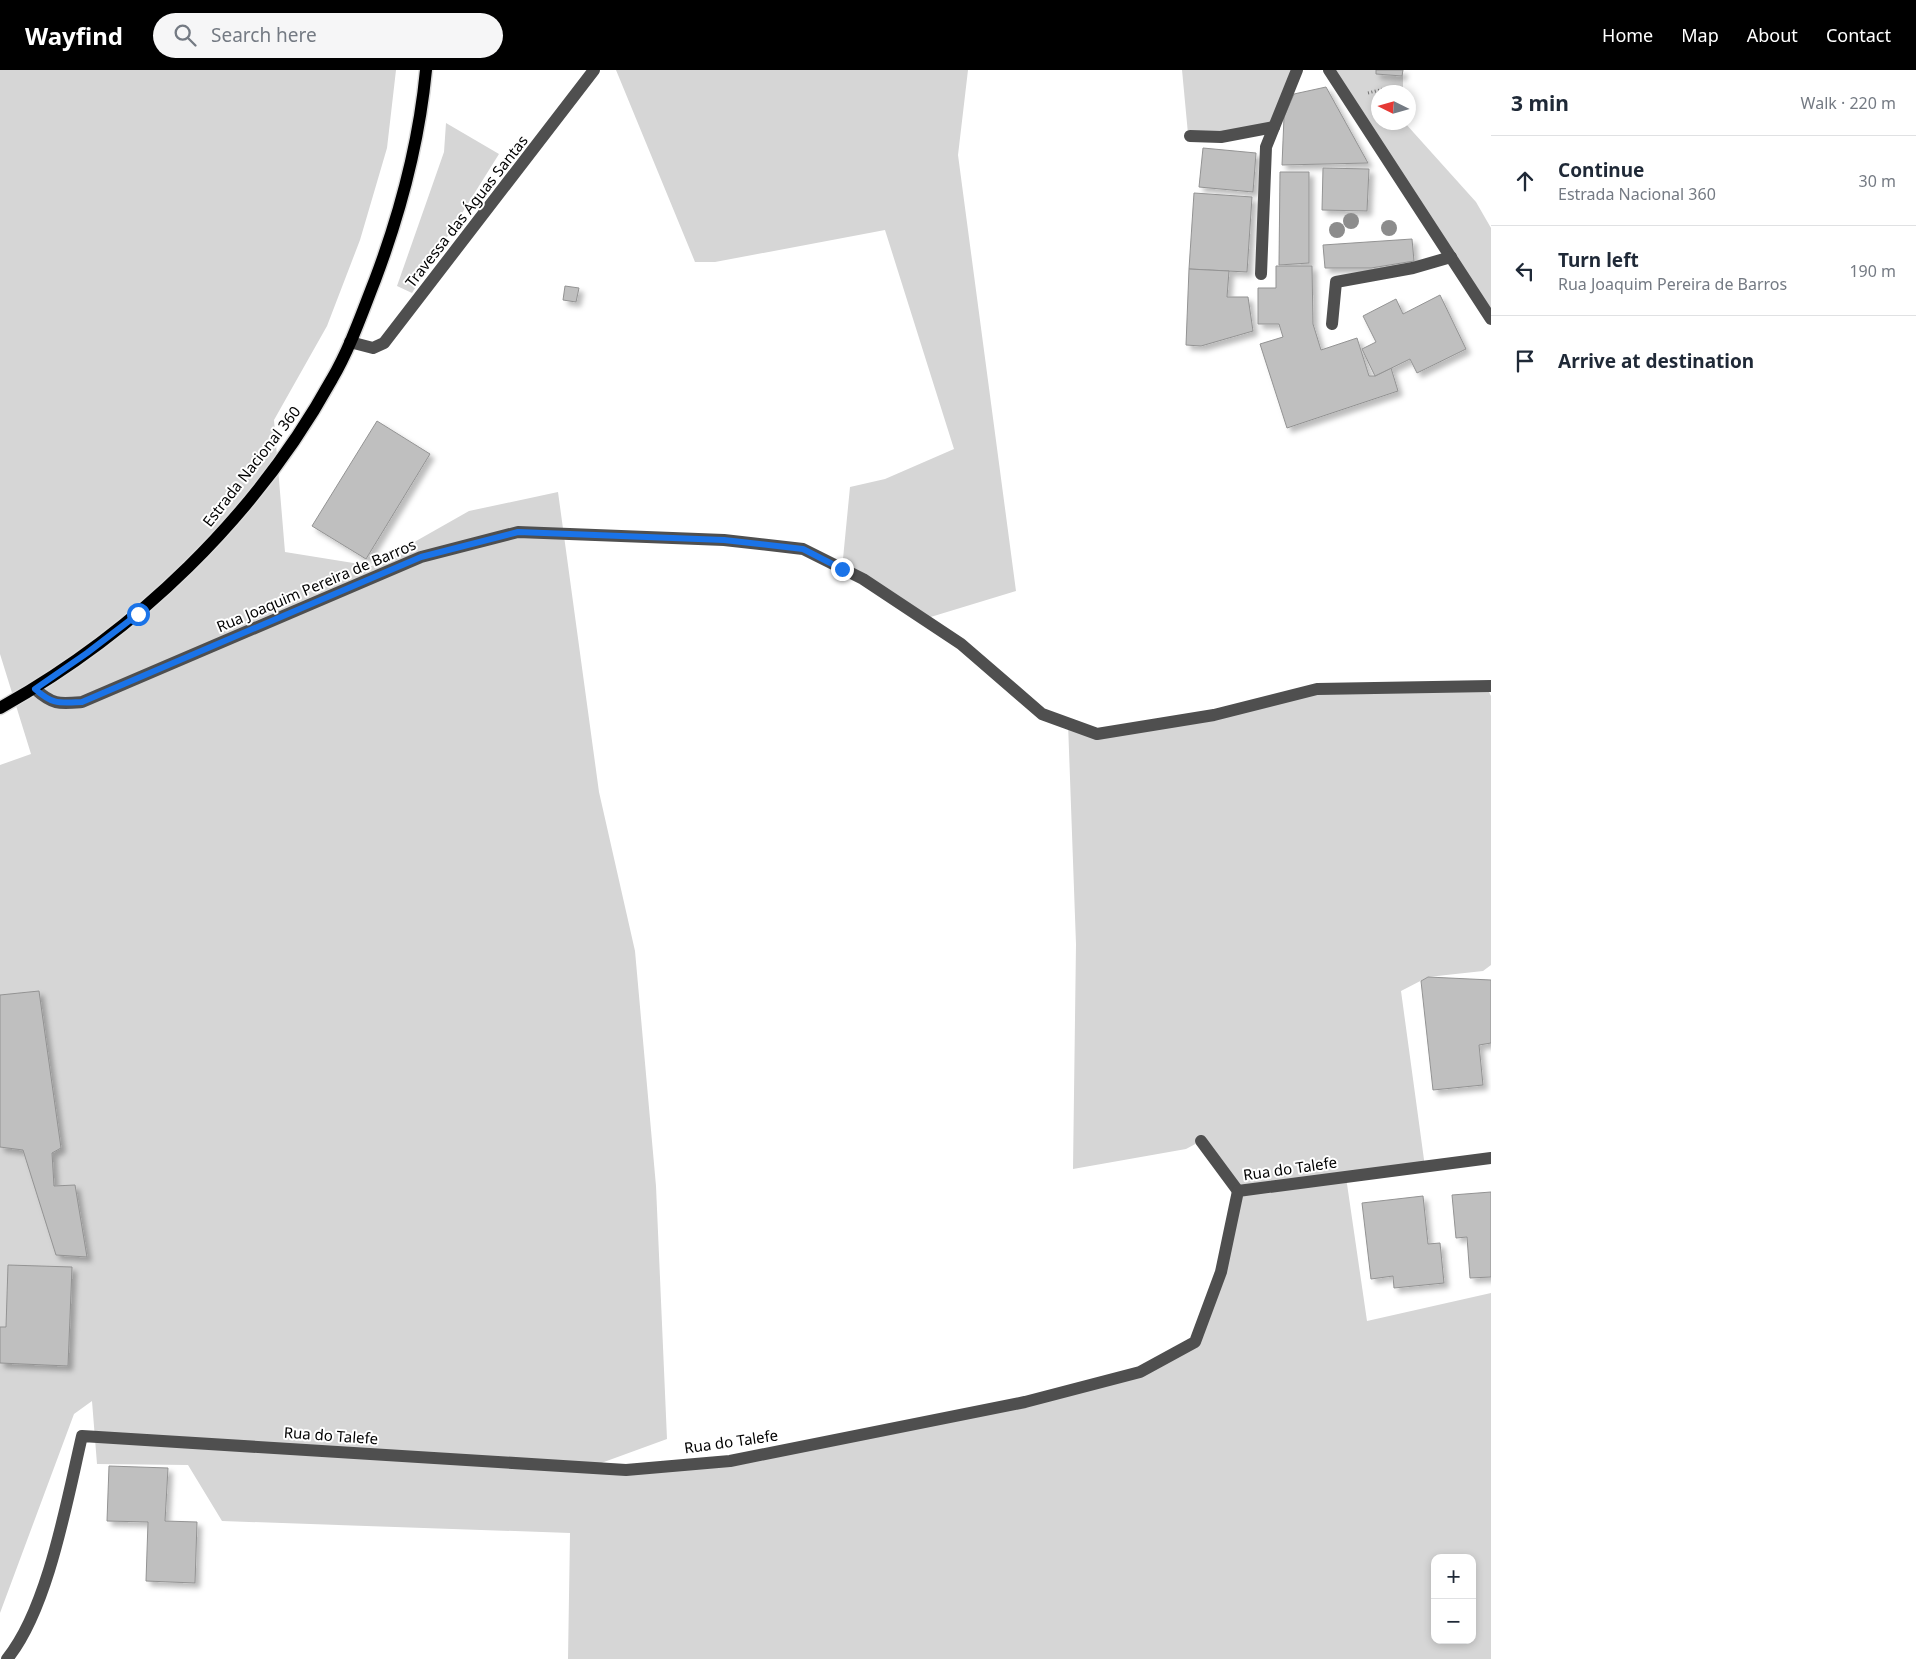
<!DOCTYPE html>
<meta charset="utf-8">
<style>
body{margin:0;font-family:"Noto Sans",sans-serif;background:#f6f6f7;color:#1f2937}
.controls{position:absolute;right:15px;bottom:15px;display:grid;overflow:hidden;border-radius:10px;box-shadow:0 2px 8px #0003}
.controls button{width:45px;height:45px;display:grid;place-items:center;padding:0;border:0;border-bottom:1px solid #e0e1e3;background:#fff;color:#1f2937;font:25px sans-serif}
.compass{position:absolute;left:1371px;top:15px;width:45px;height:45px;border-radius:50%;background:#fff;box-shadow:0 2px 8px #0003;rotate:275deg}
.stop{position:absolute;width:15px;height:15px;margin:-11px;border:4px solid #1a73e8;border-radius:50%;background:#fff}
.stop.end{background:#1a73e8;border-color:#fff;box-shadow:0 1px 5px #0008}
.list{margin:0;padding:0;list-style:none}
h2{display:flex;justify-content:space-between;align-items:center;height:65px;margin:0;padding:0 20px;font-size:21px}
h2 small{font-size:16px;font-weight:400;color:#747a83}
.list li{display:grid;grid-template-columns:32px 1fr auto;gap:15px;align-items:center;box-sizing:border-box;height:90px;padding:0 20px;border-top:1px solid #e0e1e3}
.list b{display:block;font-size:19px;white-space:nowrap}
.list p{margin:0;font-size:16px;white-space:nowrap;color:#747a83}
.list em{font-size:16px;font-style:normal;color:#747a83}
.icon{flex:none;width:28px;height:28px;fill:none;stroke:currentColor;stroke-width:2;stroke-linecap:round;stroke-linejoin:round}
.map{position:relative;flex:none;width:1491px;height:1589px;overflow:hidden}
header{display:flex;align-items:center;gap:30px;box-sizing:border-box;height:70px;padding:0 25px;background:#000;color:#fff}
header strong{font-size:24px}
nav{display:flex;gap:28px;margin-inline-start:auto;font-size:18px}
.search{width:350px;height:45px;background:#f6f6f7;display:flex;align-items:center;gap:12px;box-sizing:border-box;padding:0 18px;border-radius:28px;color:#747a83;font-size:19px}
main{display:flex}
aside{flex:1;background:#fff}
.map>svg:first-child{display:block}
.green{fill:#d6d6d6;fill-rule:evenodd}
.building{fill:#bfbfbf;stroke:#939393;filter:url(#shadow)}
.lines{fill:none;stroke-linecap:round;stroke-linejoin:round}
.major-casing{stroke:#dbdbdb;stroke-width:15}
.path{stroke:#717171;stroke-width:3;stroke-dasharray:1 2.5;stroke-linecap:butt}
.minor{stroke:#4f4f4f;stroke-width:12}
.major{stroke:#000;stroke-width:12}
.tree{fill:#8c8c8c}
.route{stroke:#1a73e8;stroke-width:6}
.labels{text-anchor:middle;dominant-baseline:central;stroke-width:4;stroke-linejoin:round;paint-order:stroke}
.street-label{font-size:15px;fill:#000;stroke:#fff}
</style>
<header>
<strong>Wayfind</strong>
<div class="search"><svg class="icon" aria-label="search" viewBox="0 0 24 24"><circle cx="10" cy="10" r="6"/><path d="M15 15l6 6"/></svg>Search here</div>
<nav><a>Home</a><a>Map</a><a>About</a><a>Contact</a></nav>
</header>
<main>
<div class="map">
<svg width="1491" height="1589" viewBox="0 0 1491 1589">
<defs>
<filter id="shadow"><feDropShadow dx="4.5" dy="4.5" stdDeviation="2.5" flood-color="#0004"/></filter>
</defs>
<rect width="100%" height="100%" fill="#fff"/>
<!-- green -->
<g class="green">
<path d="M0,0h396l-9,78 -27,92 -33,86 -53,94 11,132 87,14 97,-55 89,-19 41,300 36,159 21,235 11,253 -74,27 137,-5 410,-89 55,-30 43,-151 -37,-50 -15,8 -113,20 3,-225 -8,-221 29,11 220,-45 169,-3 5,10v269l-8,6 -55,6 -27,14 24,176 -79,10 21,144 124,-28v366h-923l2,-126 -348,-12 -34,-56 -91,-1 -5,-63 -18,13 -74,199v-848l31,-11 -31,-100zM1435,1488h37v82h-37z"/>
<path d="M616,0h352l-10,85 58,436 -92,28 -82,-50 8,-82 35,-8 69,-30 -69,-219 -170,32h-20z"/>
<path d="M1182,0h115l-23,57 -86,7z"/>
<path d="M1329,0h74v22h-25v30l27,1 71,79 15,26v91z"/>
<path d="M446,53l53,31 -87,139 -15,-7 47,-134z"/>
</g>
<!-- building -->
<g class="building">
<path d="M1376,0h27l-1,6 -26,-2z"/>
<path d="M1326,17l42,76 -86,2 2,-48 10,-23z"/>
<path d="M1203,78l53,5 -3,39 -54,-5z"/>
<path d="M1323,98l46,1 -2,42 -45,-1z"/>
<path d="M1280,102h29v91l-30,2z"/>
<path d="M1194,123l58,4 -5,75 -58,-3z"/>
<path d="M1412,169l2,22 -43,7h-46l-2,-23z"/>
<path d="M1276,196h36l1,58 8,26 36,-12 12,38h6l16,-8 7,23 -111,37 -27,-84 23,-7 -4,-13h-21v-36h18z"/>
<path d="M1189,199l40,2 -2,26h21l5,34 -52,15 -15,-1z"/>
<path d="M565,216l14,2 -3,14 -13,-2z"/>
<path d="M1440,225l26,54 -49,24 -7,-14 -35,17 -13,-27 14,-7 -13,-26 33,-17 7,15z"/>
<path d="M377,351l53,33 -64,105 -54,-33z"/>
<path d="M1428,907l63,3v63l-12,2 4,40 -50,5 -12,-109z"/>
<path d="M39,921l22,157 -9,5 2,33 21,-1 12,72 -31,-2 -33,-105 -23,-3v-152z"/>
<path d="M1491,1122v85l-21,1 -3,-41 -11,1 -4,-43z"/>
<path d="M1423,1126l5,48 12,-1 4,40 -50,5 -1,-12 -22,3 -9,-76z"/>
<path d="M8,1195l64,2 -4,99 -68,-3v-36h6z"/>
<path d="M109,1396l59,2 -3,53 32,1 -2,61 -49,-2 2,-59 -41,-1z"/>
</g>
<g class="lines">
<!-- major casing -->
<g class="major-casing">
<path id="major" d="M0,638c136,-76 256,-191 332,-329 18,-31 30,-66 43,-99 26,-69 44,-137 51,-210"/>
</g>
<!-- path -->
<path class="path" d="M1368,23l23,-6"/>
<!-- minor -->
<g class="minor">
<path d="M1329,0l162,249"/>
<path d="M1190,66l31,1 53,-10"/>
<path d="M1261,204l5,-127 31,-77"/>
<path d="M1332,254l4,-42 77,-14 38,-11"/>
<path d="M350,272l23,6 11,-5 210,-273"/>
<path d="M35,619c18,16 24,15 47,13l339,-145 97,-25 206,8 79,9 60,30 98,65 81,70 55,20 117,-19 103,-26 174,-3"/>
<path d="M1201,1071l37,50"/>
<path d="M7,1589c41,-50 60,-159 75,-223l544,34 104,-9 295,-59 115,-30 55,-30 26,-70 17,-81 253,-33"/>
</g>
<!-- major -->
<use href="#major" class="major"/>
</g>
<!-- trees -->
<g class="tree">
<circle cx="1351" cy="151" r="8"/>
<circle cx="1389" cy="158" r="8"/>
<circle cx="1337" cy="160" r="8"/>
</g>
<g class="lines">
<!-- route -->
<path class="route" d="M138,544l-51,39 -52,36c18,16 24,14 47,13l339,-145 97,-25 206,8 79,9 39,20"/>
</g>
<g class="labels">
<!-- street labels -->
<g class="street-label">
<text transform="translate(466 141) rotate(-52)">Travessa das Águas Santas</text>
<text transform="translate(251 396) rotate(-52)">Estrada Nacional 360</text>
<text transform="translate(316 515) rotate(-23)">Rua Joaquim Pereira de Barros</text>
<text transform="translate(1290 1098) rotate(-8)">Rua do Talefe</text>
<text transform="translate(331 1365) rotate(4)">Rua do Talefe</text>
<text transform="translate(731 1371) rotate(-8)">Rua do Talefe</text>
</g>
</g>
</svg>
<div class="controls">
<button>+</button>
<button>−</button>
</div>
<svg class="compass" viewBox="-18 -18 36 36"><path d="M0-13l5 13h-10z" fill="#e53935"/><path d="M0 13l5-13h-10z" fill="#747a83"/></svg>
<div class="stop" style="left:138px;top:544px"></div>
<div class="stop end" style="left:842px;top:499px"></div>
</div>
<aside>
<h2>3 min<small>Walk · 220 m</small></h2>
<ul class="list">
<li><svg class="icon" aria-label="ahead" viewBox="0 0 24 24"><path d="M12 20V5M6 11l6-6 6 6"/></svg><div><b>Continue</b><p>Estrada Nacional 360</p></div><em>30 m</em></li>
<li><svg class="icon" aria-label="left" viewBox="0 0 24 24"><path d="M17 20v-9H6M10 6l-5 5 5 5"/></svg><div><b>Turn left</b><p>Rua Joaquim Pereira de Barros</p></div><em>190 m</em></li>
<li><svg class="icon" aria-label="arrive" viewBox="0 0 24 24"><path d="M6 21V4h12l-3 4 3 4H6"/></svg><div><b>Arrive at destination</b></div></li>
</ul>
</aside>
</main>
